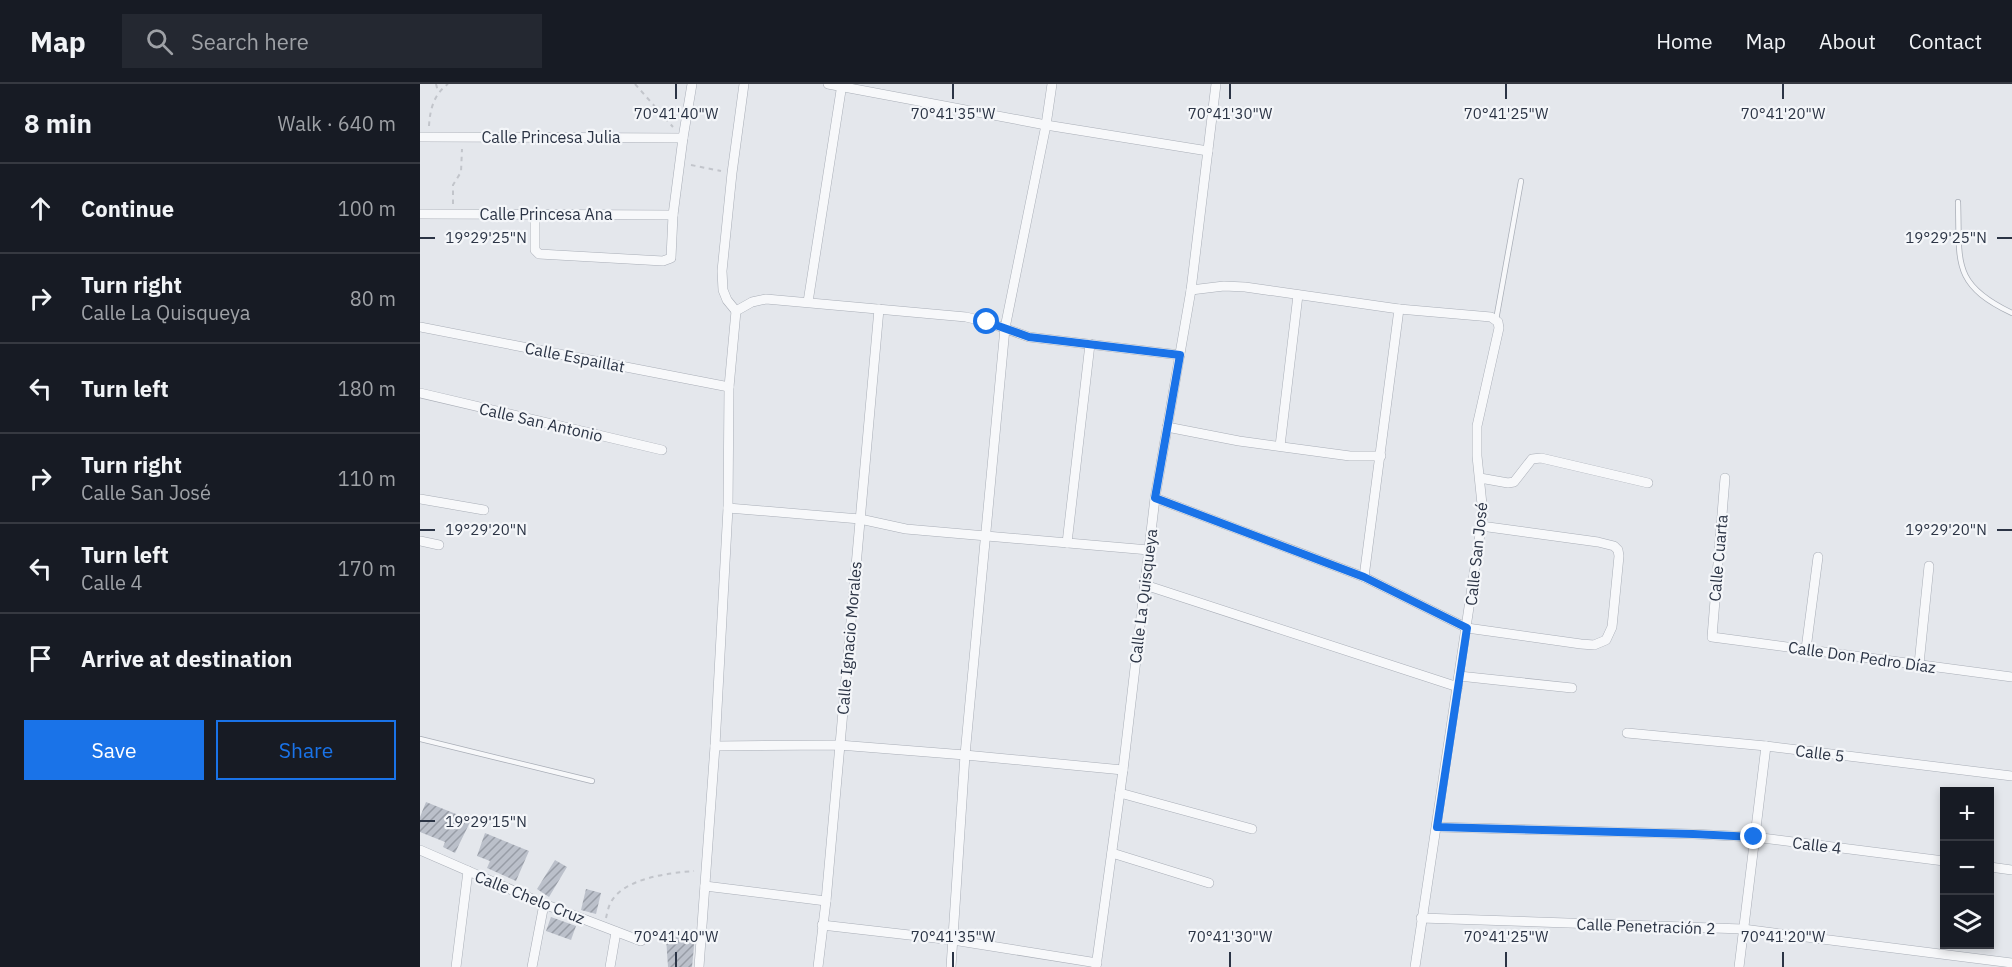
<!DOCTYPE html>
<meta charset="utf-8">
<style>
body{margin:0;font-family:"IBM Plex Sans",sans-serif;background:#242831;color:#f1f3f6}
.controls{position:absolute;right:18px;bottom:18px;display:grid;overflow:hidden;border-radius:0px;box-shadow:0 3px 9px #0003}
.controls button{width:54px;height:54px;display:grid;place-items:center;padding:0;border:0;border-bottom:2px solid #363941;background:#171b24;color:#f1f3f6;font:30px sans-serif}
.stop{position:absolute;width:18px;height:18px;margin:-14px;border:4px solid #1a73e8;border-radius:50%;background:#fff}
.stop.end{background:#1a73e8;border-color:#fff;box-shadow:0 2px 6px #0008}
.list{margin:0;padding:0;list-style:none}
h2{display:flex;justify-content:space-between;align-items:center;height:78px;margin:0;padding:0 24px;font-size:26px}
h2 small{font-size:20px;font-weight:400;color:#9ea1a6}
.list li{display:grid;grid-template-columns:39px 1fr auto;gap:18px;align-items:center;box-sizing:border-box;height:90px;padding:0 24px;border-top:2px solid #363941}
.list b{display:block;font-size:22px;white-space:nowrap}
.list p{margin:0;font-size:20px;white-space:nowrap;color:#9ea1a6}
.list em{font-size:20px;font-style:normal;color:#9ea1a6}
.actions{display:flex;gap:12px;padding:18px 24px}
.actions a{flex:1;padding:14px 0;border:2px solid #1a73e8;border-radius:0px;text-align:center;font-size:21px;color:#1a73e8}
.actions .main{background:#1a73e8;color:#fff}
.icon{flex:none;width:33px;height:33px;fill:none;stroke:currentColor;stroke-width:2;stroke-linecap:round;stroke-linejoin:round}
.map{position:relative;flex:none;width:1592px;height:883px;overflow:hidden}
header{display:flex;align-items:center;gap:36px;box-sizing:border-box;height:84px;padding:0 30px;background:#171b24;border-bottom:2px solid #363941}
header strong{font-size:28px}
nav{display:flex;gap:33px;margin-inline-start:auto;font-size:21px}
.search{width:420px;height:54px;background:#242831;display:flex;align-items:center;gap:15px;box-sizing:border-box;padding:0 21px;border-radius:0px;color:#9ea1a6;font-size:22px}
main{display:flex}
aside{flex:1;background:#171b24}
.map>svg:first-child{display:block}
.building{fill:url(#building-hatch)}
.lines{fill:none;stroke-linecap:round;stroke-linejoin:round}
.lane-casing{stroke:#a9aeb7;stroke-width:6}
.street-casing{stroke:#a9aeb7;stroke-width:10}
.path{stroke:#c2c5cb;stroke-width:2;stroke-dasharray:4.5 4.5;stroke-linecap:butt}
.lane{stroke:#f7f8fa;stroke-width:4.5}
.street{stroke:#f7f8fa;stroke-width:9}
.route{stroke:#1a73e8;stroke-width:8}
.ticks{fill:none;stroke:#2b3445;stroke-width:2}
.labels{text-anchor:middle;dominant-baseline:central;stroke-width:4.5;stroke-linejoin:round;paint-order:stroke}
.street-label{font-size:16px;fill:#2b3445;stroke:#f4f6f9}
.ticks-label{font-size:15px;text-anchor:middle;fill:#2b3445;stroke:#f4f6f9;stroke-width:4.5;stroke-linejoin:round;paint-order:stroke}
</style>
<header>
<strong>Map</strong>
<div class="search"><svg class="icon" aria-label="search" viewBox="0 0 24 24"><circle cx="10" cy="10" r="6"/><path d="M15 15l6 6"/></svg>Search here</div>
<nav><a>Home</a><a>Map</a><a>About</a><a>Contact</a></nav>
</header>
<main>
<aside>
<h2>8 min<small>Walk · 640 m</small></h2>
<ul class="list">
<li><svg class="icon" aria-label="ahead" viewBox="0 0 24 24"><path d="M12 20V5M6 11l6-6 6 6"/></svg><div><b>Continue</b></div><em>100 m</em></li>
<li><svg class="icon" aria-label="right" viewBox="0 0 24 24"><path d="M7 20v-9h11M14 6l5 5-5 5"/></svg><div><b>Turn right</b><p>Calle La Quisqueya</p></div><em>80 m</em></li>
<li><svg class="icon" aria-label="left" viewBox="0 0 24 24"><path d="M17 20v-9H6M10 6l-5 5 5 5"/></svg><div><b>Turn left</b></div><em>180 m</em></li>
<li><svg class="icon" aria-label="right" viewBox="0 0 24 24"><path d="M7 20v-9h11M14 6l5 5-5 5"/></svg><div><b>Turn right</b><p>Calle San José</p></div><em>110 m</em></li>
<li><svg class="icon" aria-label="left" viewBox="0 0 24 24"><path d="M17 20v-9H6M10 6l-5 5 5 5"/></svg><div><b>Turn left</b><p>Calle 4</p></div><em>170 m</em></li>
<li><svg class="icon" aria-label="arrive" viewBox="0 0 24 24"><path d="M6 21V4h12l-3 4 3 4H6"/></svg><div><b>Arrive at destination</b></div></li>
</ul>
<div class="actions"><a class="main">Save</a><a>Share</a></div>
</aside>
<div class="map">
<svg width="1592" height="883" viewBox="0 0 1592 883">
<defs>
<pattern id="building-hatch" width="6" height="6" patternUnits="userSpaceOnUse" patternTransform="scale(1.5)"><rect width="6" height="6" fill="#bbc0ca"/><path d="M-1 1l2-2M0 6l6-6M5 7l2-2" fill="none" stroke="#989da6"/></pattern>
</defs>
<rect width="100%" height="100%" fill="#e4e7ec"/>
<!-- building -->
<g class="building">
<path d="M6,718l45,18 -16,33 -12,-6 2,-5 -25,-10v-15z"/>
<path d="M65,749l44,18 -13,30 -29,-13 3,-7 -13,-5z"/>
<path d="M135,776l12,7 -18,30 -12,-8z"/>
<path d="M166,805l15,4 -5,21 -15,-4z"/>
<path d="M131,833l25,9 -5,14 -25,-9z"/>
<path d="M275,852l-3,31h-24l-2,-30z"/>
</g>
<g class="lines">
<!-- lane casing -->
<g class="lane-casing">
<g id="lane">
<path d="M1538,118c2,60 -7,82 54,111"/>
<path d="M1076,236l25,-139"/>
<path d="M0,655l172,42"/>
</g>
</g>
<!-- street casing -->
<g class="street-casing">
<g id="street">
<path d="M408,0l218,41 162,26"/>
<path d="M0,53l263,1"/>
<path d="M0,130l253,1"/>
<path d="M115,130v36l4,4 124,7 8,-3 2,-43 10,-77 9,-54"/>
<path d="M771,206l33,-4 21,1 154,22 -35,268"/>
<path d="M388,218l34,-218"/>
<path d="M979,225l92,8 7,5 1,6 -22,98v30l6,58 -68,453"/>
<path d="M316,227l-9,-11 -4,-10 -1,-19 10,-98 12,-89"/>
<path d="M0,243l309,60"/>
<path d="M0,309l242,57"/>
<path d="M747,343l72,14 111,15h31"/>
<path d="M860,362l18,-151"/>
<path d="M1060,394l28,5 6,-1 18,-23 9,-1 107,25"/>
<path d="M1305,394l-13,159 300,40"/>
<path d="M735,414l209,79 103,51 114,16 13,1 12,-5 6,-13 7,-71 -1,-6 -4,-4 -16,-4 -117,-16"/>
<path d="M0,415l64,11"/>
<path d="M308,424l132,11 46,10 243,21"/>
<path d="M0,457l19,4"/>
<path d="M647,459l23,-199"/>
<path d="M725,501l313,102"/>
<path d="M1386,565l12,-92"/>
<path d="M1499,580l10,-98"/>
<path d="M1039,592l113,12"/>
<path d="M1207,649l139,13 246,30"/>
<path d="M295,662l124,-1 126,10 158,15"/>
<path d="M700,709l132,36"/>
<path d="M1017,743l256,7 61,3 190,24"/>
<path d="M0,766l124,54 97,37"/>
<path d="M692,769l97,30"/>
<path d="M1570,783l22,3"/>
<path d="M285,802l121,15"/>
<path d="M1001,834l322,11 269,34"/>
<path d="M402,841l131,15 144,23"/>
<path d="M36,883l12,-96"/>
<path d="M112,883l12,-63"/>
<path d="M190,883l6,-35"/>
<path d="M279,883l16,-221 13,-238 1,-121 7,-76 16,-9 14,-3 200,18 21,5 42,15 151,18"/>
<path d="M398,883l8,-66 53,-592"/>
<path d="M531,883l14,-212 40,-427 41,-203 6,-41"/>
<path d="M676,883l27,-197 32,-272 36,-208 25,-206"/>
<path d="M1319,883l27,-221"/>
</g>
</g>
<!-- path -->
<g class="path">
<path d="M16,0l2,8"/>
<path d="M215,0l38,43"/>
<path d="M9,42c1,-17 5,-32 19,-42"/>
<path d="M271,81l30,6"/>
<path d="M33,120v-19l8,-13 1,-23"/>
<path d="M186,834c1,-4 2,-10 4,-14 12,-26 59,-31 84,-33"/>
</g>
<!-- lane -->
<use href="#lane" class="lane"/>
<!-- street -->
<use href="#street" class="street"/>
</g>
<g class="lines">
<!-- route -->
<path class="route" d="M567,238l42,15 151,18 -25,143 209,79 103,51 -30,199 256,7 61,3"/>
</g>
<!-- ticks -->
<path class="ticks" d="M256,0v15M533,0v15M810,0v15M1086,0v15M1363,0v15M0,154h15M1577,154h15M0,446h15M1577,446h15M0,737h15M256,868v15M533,868v15M810,868v15M1086,868v15M1363,868v15"/>
<g class="labels">
<!-- street labels -->
<g class="street-label">
<text x="131" y="53">Calle Princesa Julia</text>
<text x="126" y="130">Calle Princesa Ana</text>
<text transform="translate(155 273) rotate(11)">Calle Espaillat</text>
<text transform="translate(121 338) rotate(13)">Calle San Antonio</text>
<text transform="translate(1056 470) rotate(-84)">Calle San José</text>
<text transform="translate(1298 474) rotate(-85)">Calle Cuarta</text>
<text transform="translate(723 512) rotate(-83)">Calle La Quisqueya</text>
<text transform="translate(429 554) rotate(-85)">Calle Ignacio Morales</text>
<text transform="translate(1442 573) rotate(8)">Calle Don Pedro Díaz</text>
<text transform="translate(1400 669) rotate(7)">Calle 5</text>
<text transform="translate(1397 761) rotate(7)">Calle 4</text>
<text transform="translate(110 813) rotate(22)">Calle Chelo Cruz</text>
<text transform="translate(1226 842) rotate(2)">Calle Penetración 2</text>
</g>
</g>
<g class="ticks-label">
<text x="256" y="35">70°41'40"W</text>
<text x="533" y="35">70°41'35"W</text>
<text x="810" y="35">70°41'30"W</text>
<text x="1086" y="35">70°41'25"W</text>
<text x="1363" y="35">70°41'20"W</text>
<text x="66" y="159">19°29'25"N</text>
<text x="1526" y="159">19°29'25"N</text>
<text x="66" y="451">19°29'20"N</text>
<text x="1526" y="451">19°29'20"N</text>
<text x="66" y="743">19°29'15"N</text>
<text x="256" y="858">70°41'40"W</text>
<text x="533" y="858">70°41'35"W</text>
<text x="810" y="858">70°41'30"W</text>
<text x="1086" y="858">70°41'25"W</text>
<text x="1363" y="858">70°41'20"W</text>
</g>
</svg>
<div class="controls">
<button>+</button>
<button>−</button>
<button><svg class="icon" aria-label="layers" viewBox="0 0 24 24"><path d="M12 4l9 5-9 5-9-5zM3 14l9 5 9-5"/></svg></button>
</div>
<div class="stop" style="left:567px;top:238px"></div>
<div class="stop end" style="left:1334px;top:753px"></div>
</div>
</main>
